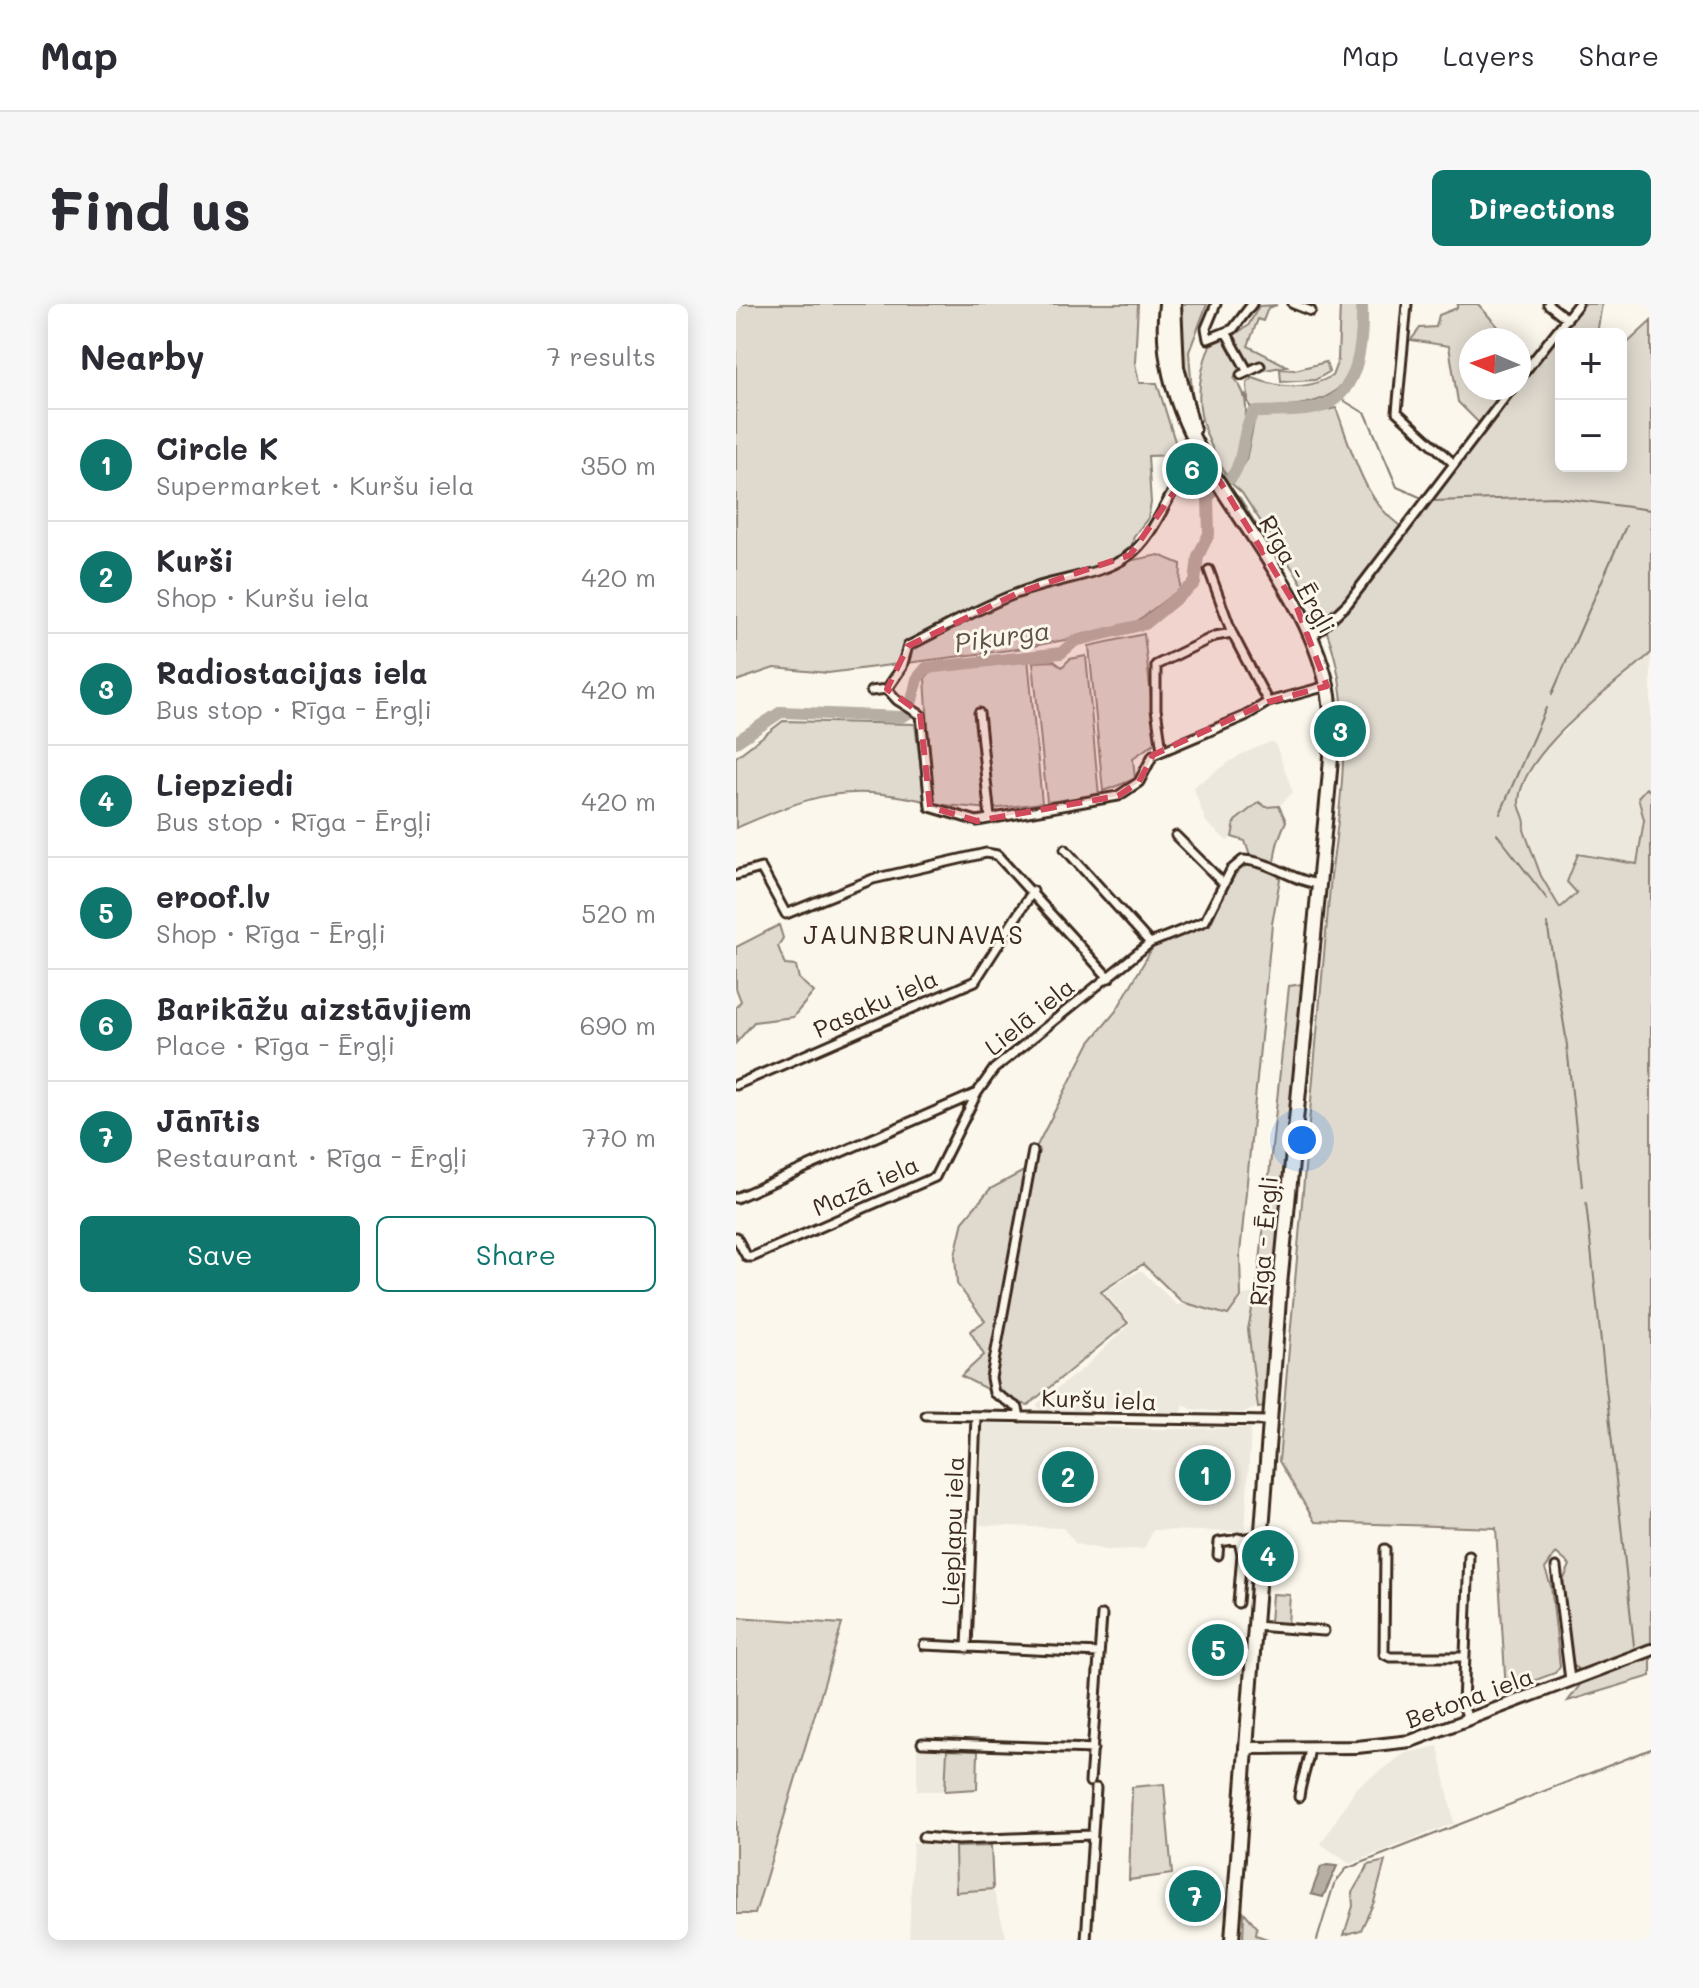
<!DOCTYPE html>
<html lang="en">
<head>
<meta charset="utf-8">
<style>
  :root { --surface:#fff; --page:#f7f7f7; --text:#2b2b33; --muted:#7c7c81; --line:#e1e1e2; --accent:#0f766e }
  body { margin:0; font-family:Mali,sans-serif; background:var(--page); color:var(--text) }
  .controls { position:absolute; right:24px; top:24px; display:grid; overflow:hidden; border-radius:12px; box-shadow:0 4px 20px #0003 }
  .controls button { width:72px; height:72px; display:grid; place-items:center; padding:0; border:0; border-bottom:2px solid var(--line); background:var(--surface); color:var(--text); font:40px sans-serif }
  .compass { position:absolute; left:723px; top:24px; width:72px; height:72px; border-radius:50%; background:var(--surface); box-shadow:0 4px 20px #0003; rotate:272deg }
  .you { position:absolute; left:566px; top:836px; width:28px; height:28px; margin:-20px; border:6px solid #fff; border-radius:50%; background:#1a73e8; box-shadow:0 0 0 12px #1a73e833 }
  .badge { display:grid; place-items:center; width:52px; height:52px; border-radius:50%; background:var(--accent); color:#fff; font-size:26px; font-weight:700 }
  .pin { position:absolute; translate:-50% -50%; border:4px solid #fff; box-shadow:0 2px 8px #0006 }
  .list { margin:0; padding:0; list-style:none }
  h2 { display:flex; justify-content:space-between; align-items:center; height:104px; margin:0; padding:0 32px; font-size:34px }
  h2 small { font-size:26px; font-weight:400; color:var(--muted) }
  .list li { display:grid; grid-template-columns:52px 1fr auto; gap:24px; align-items:center; box-sizing:border-box; height:112px; padding:0 32px; border-top:2px solid var(--line) }
  .list b { display:block; font-size:30px; white-space:nowrap }
  .list p { margin:0; font-size:26px; white-space:nowrap; color:var(--muted) }
  .list em { font-size:26px; font-style:normal; color:var(--muted) }
  .actions { display:flex; gap:16px; padding:24px 32px }
  .actions a { flex:1; padding:18px 0; border:2px solid var(--accent); border-radius:12px; text-align:center; font-size:28px; color:var(--accent) }
  .actions .main { background:var(--accent); color:#fff }
  .map { position:relative; flex:none; width:915px; height:1636px; overflow:hidden; border-radius:12px }
  header { display:flex; align-items:center; gap:48px; box-sizing:border-box; height:112px; padding:0 40px; background:var(--surface); border-bottom:2px solid var(--line) }
  header strong { font-size:38px }
  nav { display:flex; gap:44px; margin-inline-start:auto; font-size:28px }
  .intro { display:flex; align-items:center; justify-content:space-between; box-sizing:border-box; height:192px; padding:0 48px }
  h1 { margin:0; font-size:56px }
  .button { padding:20px 36px; border-radius:12px; background:var(--accent); color:#fff; font-size:28px; font-weight:700 }
  main { display:flex; gap:48px; padding:0 48px }
  aside { flex:1; background:var(--surface); border-radius:12px; box-shadow:0 4px 20px #0003 }
  .map>svg:first-child { display:block }
  .built { fill:#ede8dd }
  .green { fill:#dfd9ce; stroke:#8d8276; stroke-width:2 }
  .water { fill:#b6aea2; stroke:#85796d; stroke-width:2 }
  .lines { fill:none; stroke-linecap:round; stroke-linejoin:round }
  .stream { stroke:#85796d; stroke-width:2 }
  .river { stroke:#b6aea2; stroke-width:12 }
  .street-casing { stroke:#3b2a1e; stroke-width:13 }
  .secondary-casing { stroke:#3b2a1e; stroke-width:16 }
  .primary-casing { stroke:#3b2a1e; stroke-width:18 }
  .street { stroke:#fbf7ec; stroke-width:7 }
  .secondary { stroke:#fbf7ec; stroke-width:10 }
  .primary { stroke:#fbf7ec; stroke-width:12 }
  .marked { fill:#d1495b; fill-opacity:0.2; stroke:#d1495b; stroke-width:6; stroke-dasharray:16 10; stroke-linejoin:round }
  .labels { text-anchor:middle; dominant-baseline:central; stroke-width:6; stroke-linejoin:round; paint-order:stroke }
  .street-label { font-size:24px; fill:#3b2a1e; stroke:#fbf7ec }
  .water-label { font-size:26px; font-style:italic; fill:#605246; stroke:#fbf7ec }
  .neighbourhood-label { font-size:26px; letter-spacing:2px; fill:#3b2a1e; stroke:#fbf7ec }
</style>
</head>
<body>
<header>
<strong>Map</strong>
<nav><a>Map</a><a>Layers</a><a>Share</a></nav>
</header>
<div class="intro"><h1>Find us</h1><a class="button">Directions</a></div>
<main>
<aside>
<h2>Nearby<small>7 results</small></h2>
<ul class="list">
<li><span class="badge">1</span><div><b>Circle K</b><p>Supermarket · Kuršu iela</p></div><em>350 m</em></li>
<li><span class="badge">2</span><div><b>Kurši</b><p>Shop · Kuršu iela</p></div><em>420 m</em></li>
<li><span class="badge">3</span><div><b>Radiostacijas iela</b><p>Bus stop · Rīga - Ērgļi</p></div><em>420 m</em></li>
<li><span class="badge">4</span><div><b>Liepziedi</b><p>Bus stop · Rīga - Ērgļi</p></div><em>420 m</em></li>
<li><span class="badge">5</span><div><b>eroof.lv</b><p>Shop · Rīga - Ērgļi</p></div><em>520 m</em></li>
<li><span class="badge">6</span><div><b>Barikāžu aizstāvjiem</b><p>Place · Rīga - Ērgļi</p></div><em>690 m</em></li>
<li><span class="badge">7</span><div><b>Jānītis</b><p>Restaurant · Rīga - Ērgļi</p></div><em>770 m</em></li>
</ul>
<div class="actions"><a class="main">Save</a><a>Share</a></div>
</aside>
<div class="map">
<svg width="915" height="1636" viewBox="0 0 915 1636">
  <rect width="100%" height="100%" fill="#fbf7ec"/>
  <filter id="ink" filterUnits="userSpaceOnUse"><feTurbulence type="fractalNoise" baseFrequency=".0125" numOctaves="2"/><feDisplacementMap in="SourceGraphic" scale="16" xChannelSelector="R" yChannelSelector="G"/><feConvolveMatrix kernelMatrix="1 2 1 2 8 2 1 2 1" color-interpolation-filters="sRGB"/></filter>
  <g filter="url(#ink)">
    <!-- built -->
    <path class="built" d="M915,347v198l-14,15 -60,28 -17,16 -19,-32 -17,-46 -5,-29 11,-32 18,-23 21,-18 -4,-7z
      M534,438l5,1 18,49 -14,14 -13,1 -7,-5 -23,19 -4,16 -5,4 -21,-19 -13,-35 47,-32z
      M405,966l36,35 88,-13 -9,116 -13,5 -22,-1 -30,-3 -7,-5 -3,13 -60,-8 -5,-4 -7,5 -62,2 -9,-4 -1,-4 49,-38 45,-43 -27,-31z
      M246,1119l176,6 93,-1 -6,104 -92,-2 -9,19 -39,1 -29,-6 -13,-16 -83,-3z
      M702,1442l16,77 -104,41 -29,-20 35,-56 49,-35z
      M181,1444l30,2 -2,41h-28z
      M177,1539l42,4 1,44 37,-2 14,51h-98z"/>
    <!-- green -->
    <path class="green" d="M0,0h402l-3,59 4,20h18l20,65 -1,7 -28,1 3,47 -3,15 -14,18 -6,25 31,-6 22,9 -1,25 -52,39 -111,21 -189,24 -54,-5 -38,13z
      M443,0h28l-18,48 4,54 -13,-54z
      M604,0h21c-6,90 -20,102 -109,104l-4,-6 -1,-19 6,-5c27,10 52,13 79,-2l6,-16z
      M722,0h20l23,26 -3,10h-27v48h48v-9l3,2 62,-77h18l-5,30h-36v132h60v-117l30,-28v332c-36,33 -128,97 -132,147 -1,11 9,18 5,30l17,46 19,32 17,-15 -10,-11 11,-28 59,10 7,-44 -6,-23 8,-9 5,4v884l-83,25 26,-35 -15,4 -7,-6 -9,-83 7,-16 -14,-12 -11,16 6,17 9,80 -5,7 -49,18 -10,-163 -181,-6 -36,-61 52,-585c11,-84 28,-191 -16,-270 -21,-39 -49,-75 -73,-113l-12,-11 16,-22 9,-43 55,-3 26,-6c16,42 29,99 71,122l78,-101 -27,-27 -9,-56 -38,-6 9,-12 16,-1 3,-12 18,-7z
      M541,1l-9,3 -5,13 -5,-2 -10,27 39,20 -27,5 2,-9 -15,2 -13,-20 -1,-9 15,-9 11,-20z
      M489,34l16,29 -7,12c25,24 4,63 -1,93l-6,4c-28,-47 -37,-80 -17,-131z
      M590,58l3,10 -14,8 -34,2 -1,-13 15,1z
      M496,189l8,5 78,129 -8,-3z
      M408,330l12,108 -23,16 2,21 -32,12 -14,-145z
      M350,352l13,140 -52,6 -14,-140 21,-1 8,6 8,-8z
      M292,354l14,145 -51,6 -58,-5 -8,-126 6,-7z
      M47,417l132,3 10,77c-84,-18 -112,-6 -189,27v-71z
      M523,498l7,5 13,-1 7,15c-8,18 -17,40 -6,58l-8,45 -32,330 1,43 -13,18 -46,-13 -39,-38 -42,28 27,31 -100,82 -18,-4 -49,-25 23,-21 -14,-24 15,-10 -28,-37 -2,-29 8,-34 27,-32 34,-18 66,-129 26,-31 38,-66 56,-20 23,-51 19,-12 -7,-21 -13,-4 3,-16z
      M43,621l4,13 -5,8 7,19 11,1 3,13 15,13 -21,25 -39,5 -18,21v-36l5,-6 -5,-13v-41z
      M567,680l-33,332 -5,91 -7,1 -10,-79 10,-49 31,-294z
      M536,1290l18,1 -2,29 -18,-1z
      M0,1313l106,7 -87,290h-19z
      M211,1446l31,1 -1,38 -32,2z
      M428,1480l8,90 -43,6 3,-93z
      M255,1542l2,43 -37,3 -1,-45z
      M649,1557l-11,41 -13,28 -17,5 9,-29 -1,-13 16,-28z
      M508,1608l13,15 -1,8 14,5h-27z"/>
    <!-- water -->
    <path class="water" d="M591,1561l10,1 -14,31 -12,-3 10,-27z"/>
    <g class="lines">
      <!-- stream -->
      <path class="stream" d="M509,90l8,20
        M602,93l28,17 31,73 25,11
        M498,191l25,40
        M698,197l121,-4 96,13
        M566,301l12,19
        M586,341l12,41
        M816,390l74,-168
        M764,510l46,-106
        M761,530l50,65
        M811,619l19,114 16,149
        M850,899l48,443
        M581,1636l17,-56 12,-15 305,-120"/>
      <!-- river -->
      <path class="river" d="M495,174c15,-19 9,-46 23,-66 19,-1 39,0 58,-3 48,-8 51,-67 50,-105
        M0,438l45,-30 120,5 8,-4 8,-34 9,-11 135,-15 14,-12 70,-17 50,-41 3,-27 11,-22 -1,-37 8,-8"/>
      <!-- street casing -->
      <g class="street-casing">
        <path id="street" d="M480,0l-10,24 2,11 25,-10 19,-25
          M557,0l18,7
          M671,0l-10,108 56,51
          M812,0l19,15
          M490,28l22,40
          M505,71l19,-9
          M783,75l59,-75
          M473,266l23,63 36,69 59,-16
          M575,334l37,-35 164,-215
          M151,385l10,11 24,15 9,92 47,14 141,-25 21,-14 14,-27 92,-39 23,-14
          M135,387l16,-2 15,-22 6,-21c37,-18 71,-39 110,-53 32,-13 83,-17 110,-37 33,-24 42,-77 74,-104
          M243,409l11,105
          M426,446l-6,-41v-44l59,-29 17,-3
          M440,532l47,47
          M329,545l85,94
          M0,571l25,-7 25,46 87,-35 113,-26 11,2 112,123
          M0,781l239,-104 58,-90
          M0,894l241,-105 17,-24 156,-126 55,-22 26,-51 12,-10c28,1 49,21 76,24
          M0,933l11,20h5l183,-80 42,-84
          M190,1111l344,6
          M284,1113l-2,-9 -24,-15 -3,-15 42,-227
          M502,1234l4,16 -4,49
          M649,1245l-1,105 6,3h74
          M482,1251l1,-13 42,-6
          M820,1263l14,113
          M518,1322l70,5
          M188,1341l175,8
          M231,1344l9,-232
          M732,1416l-5,-16 6,-148
          M186,1439l171,6
          M354,1478l12,-167
          M563,1493c2,-18 9,-31 11,-50
          M187,1533l35,3 133,-5
          M350,1636l10,-152"/>
      </g>
      <!-- secondary casing -->
      <g class="secondary-casing">
        <path id="secondary" d="M509,1444l112,-1 54,-6 240,-91"/>
      </g>
      <!-- primary casing -->
      <g class="primary-casing">
        <path id="primary" d="M430,0c-17,148 130,244 161,381 7,32 5,65 2,97l-49,503 -48,655
          M438,0l3,63 16,63"/>
      </g>
      <!-- street -->
      <use href="#street" class="street"/>
      <!-- secondary -->
      <use href="#secondary" class="secondary"/>
      <!-- primary -->
      <use href="#primary" class="primary"/>
    </g>
  </g>
  <!-- marked area -->
  <path class="marked" d="M466,148l95,156 30,78 -59,16 -115,53 -14,27 -21,14 -141,25 -47,-14 -10,-94 -33,-24 21,-43 112,-54 110,-37z"/>
  <g class="labels">
    <!-- street labels -->
    <g class="street-label">
      <text transform="translate(562 270) rotate(61)">Rīga - Ērgļi</text>
      <text transform="translate(139 699) rotate(-24)">Pasaku iela</text>
      <text transform="translate(293 712) rotate(-39)">Lielā iela</text>
      <text transform="translate(129 881) rotate(-24)">Mazā iela</text>
      <text transform="translate(527 937) rotate(-85)">Rīga - Ērgļi</text>
      <text transform="translate(363 1095) rotate(2)">Kuršu iela</text>
      <text transform="translate(216 1227) rotate(-88)">Lieplapu iela</text>
      <text transform="translate(733 1393) rotate(-20)">Betona iela</text>
    </g>
    <!-- water labels -->
    <g class="water-label">
      <text transform="translate(266 332) rotate(-8)">Piķurga</text>
    </g>
    <!-- neighbourhood labels -->
    <g class="neighbourhood-label">
      <text x="178" y="630">JAUNBRUNAVAS</text>
    </g>
  </g>
</svg>
<div class="controls">
<button>+</button>
<button>−</button>
</div>
<svg class="compass" viewBox="-18 -18 36 36"><path d="M0-13l5 13h-10z" fill="#e53935"/><path d="M0 13l5-13h-10z" fill="#7c7c81"/></svg>
<div class="you"></div>
<div class="pin badge" style="left:469px;top:1171px">1</div>
<div class="pin badge" style="left:332px;top:1173px">2</div>
<div class="pin badge" style="left:604px;top:427px">3</div>
<div class="pin badge" style="left:532px;top:1252px">4</div>
<div class="pin badge" style="left:482px;top:1346px">5</div>
<div class="pin badge" style="left:456px;top:165px">6</div>
<div class="pin badge" style="left:459px;top:1592px">7</div>
</div>
</main>
</body>
</html>
